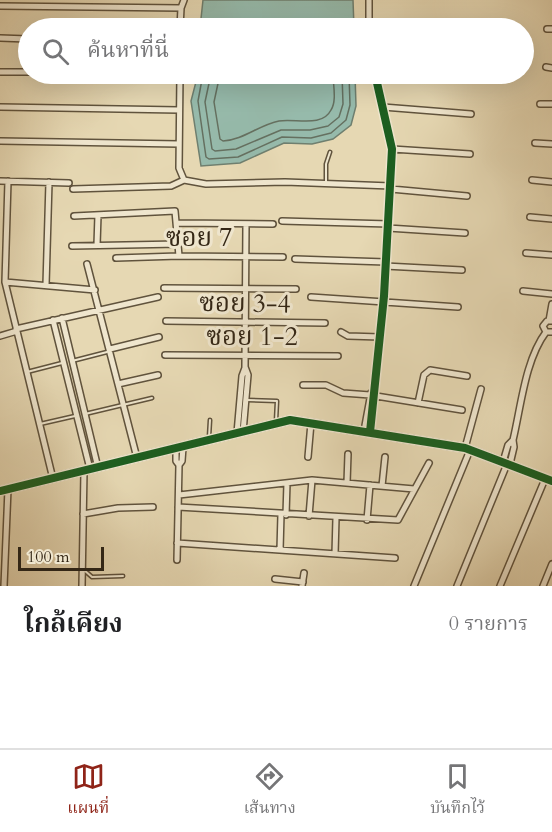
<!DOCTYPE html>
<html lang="th">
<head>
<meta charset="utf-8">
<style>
  :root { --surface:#fff; --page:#f2f2f2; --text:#202124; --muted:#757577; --line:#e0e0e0; --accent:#8f2418 }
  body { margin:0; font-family:Cardo,"Noto Serif Thai",serif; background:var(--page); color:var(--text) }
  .scale { position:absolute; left:18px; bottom:15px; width:86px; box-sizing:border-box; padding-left:6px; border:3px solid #342716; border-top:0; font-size:16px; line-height:21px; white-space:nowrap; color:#342716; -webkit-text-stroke:4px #efe6ce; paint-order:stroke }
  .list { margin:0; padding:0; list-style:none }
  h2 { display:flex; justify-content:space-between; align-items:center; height:78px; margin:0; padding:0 24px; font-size:26px }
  h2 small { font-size:20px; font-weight:400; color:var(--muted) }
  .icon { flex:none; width:33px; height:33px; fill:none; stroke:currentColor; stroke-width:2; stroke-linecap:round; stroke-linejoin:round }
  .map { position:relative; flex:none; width:552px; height:586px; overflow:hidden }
  .search { position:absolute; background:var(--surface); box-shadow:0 6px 24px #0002; left:18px; right:18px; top:18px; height:66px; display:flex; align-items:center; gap:15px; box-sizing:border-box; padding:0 21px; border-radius:33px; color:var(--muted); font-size:22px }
  .sheet { height:162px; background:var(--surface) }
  nav { display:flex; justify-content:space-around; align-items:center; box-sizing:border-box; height:84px; border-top:2px solid var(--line); background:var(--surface); font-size:16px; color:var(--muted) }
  nav a { display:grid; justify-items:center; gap:3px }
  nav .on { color:var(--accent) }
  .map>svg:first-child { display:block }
  .water { fill:#96baab; stroke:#6f7f6f; stroke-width:1.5 }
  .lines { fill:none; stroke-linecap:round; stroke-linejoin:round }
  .shore { stroke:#657060; stroke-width:1.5 }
  .lane-casing { stroke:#60533d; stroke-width:5 }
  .street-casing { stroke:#60533d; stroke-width:8 }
  .secondary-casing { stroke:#342716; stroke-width:10 }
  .lane { stroke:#efe6ce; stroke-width:2 }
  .street { stroke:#efe6ce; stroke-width:5 }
  .secondary { stroke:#efe6ce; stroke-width:8 }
  .cycleway-casing { stroke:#efe6ce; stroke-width:11 }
  .cycleway { stroke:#1b5e20; stroke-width:8 }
  .labels { text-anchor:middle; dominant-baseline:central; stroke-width:6; stroke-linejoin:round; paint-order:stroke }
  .street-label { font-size:26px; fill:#342716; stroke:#efe6ce }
</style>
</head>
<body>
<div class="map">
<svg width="552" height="586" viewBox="0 0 552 586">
  <rect width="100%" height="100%" fill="#e6d8b3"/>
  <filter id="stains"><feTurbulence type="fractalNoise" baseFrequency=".00333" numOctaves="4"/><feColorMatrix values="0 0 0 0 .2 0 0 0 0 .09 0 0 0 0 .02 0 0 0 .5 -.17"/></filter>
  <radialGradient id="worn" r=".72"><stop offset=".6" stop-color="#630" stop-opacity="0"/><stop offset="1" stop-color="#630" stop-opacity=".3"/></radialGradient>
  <!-- water -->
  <path class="water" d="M203,0h150l1,28h-154z
    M198,74h157l1,32 -5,19 -18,14 -21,5 -28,-1 -44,20 -39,3 -10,-65z"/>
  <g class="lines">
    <!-- shore -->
    <path class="shore" d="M203,74l-5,27 8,56 3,2 29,-2 44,-20 29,1 20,-5 15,-13 4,-15 -1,-31
      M211,74l-6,28 7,47 3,2 21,-2 45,-19h29l18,-4 11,-9 4,-13 -1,-30
      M220,74l-6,28 6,37 3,2c20,-1 36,-16 56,-20 16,-3 43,7 52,-11 6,-9 2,-26 2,-36"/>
    <!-- lane casing -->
    <g class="lane-casing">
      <path id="lane" d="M326,183v-19l4,-12
        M72,361l35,-9
        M27,372l35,-9
        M247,400l30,1 -1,20
        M85,414l67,-16
        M40,424l35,-8
        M209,437l1,-17
        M84,570l8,7 31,-1"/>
    </g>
    <!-- street casing -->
    <g class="street-casing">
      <path id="street" d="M369,0v28
        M0,6l181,2
        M369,23l71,5
        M180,28l1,-20 3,-8
        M547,29h5
        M0,38l28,1
        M546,67l6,1
        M0,72h28
        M90,74l90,1
        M180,74l-1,94 5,12
        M540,104h12
        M0,107l179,3
        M383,107l88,7
        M0,141l179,3
        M535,143l17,1
        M392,149l78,5
        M184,180l22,4 79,-2 106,4
        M532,180l20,2
        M0,181l69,2
        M8,181l-3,101 48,197
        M73,189l98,-3 13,-6
        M391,189l76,7
        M74,216l101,-5 4,45
        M530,217l22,2
        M282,221l107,3
        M178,223l95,1
        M388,228l77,5
        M97,245l1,-30
        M72,246l107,-2
        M526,253l26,2
        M116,258l63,-2 104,1
        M295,259l91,3
        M87,264l50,194
        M385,266l77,4
        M5,282l90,8
        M46,285l3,-103
        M164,288l132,1
        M523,291l29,3
        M311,297l147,10
        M62,318l36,150
        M53,320l37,149
        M166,321l159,2
        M549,321l3,-17
        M552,321h-5l-4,5 3,6h6
        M16,329l142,-32
        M341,332l7,4 32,1
        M0,336l17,-5
        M110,349l49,-12
        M165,355l173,1
        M118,384l40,-9
        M303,385h23l17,8 27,2 92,15
        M418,403l6,-28 6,-5 37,6
        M364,431l7,-38
        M243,432l5,-57 -3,-8 1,-143
        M370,432l14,-136 8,-147 -17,-75
        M237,433l5,-57 3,-8
        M176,448v13l3,4
        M465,448l16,-59
        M308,457l3,-34
        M503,462l5,-17 5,-5
        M510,464l4,-17 -1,-7c8,-33 12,-80 33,-108
        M347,483l1,-29
        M382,486l3,-29
        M179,495l133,-15 102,9
        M178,507l220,13 31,-57
        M83,514l35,-6 35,-1
        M286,515l1,-32
        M309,516l3,-36
        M367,520l3,-35
        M177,543l218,15
        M280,550l1,-36
        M335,554l1,-36
        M177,560l2,-95 3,-4 1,-14
        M275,579l28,3
        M4,586l4,-97
        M82,586l2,-115
        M302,586l2,-13
        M414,586l56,-136
        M457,586l50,-122
        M500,586l45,-107
        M543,586l9,-22"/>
    </g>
    <!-- secondary casing -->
    <g class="secondary-casing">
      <path id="secondary" d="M0,491l290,-71 175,28 87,33"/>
    </g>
    <!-- lane -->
    <use href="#lane" class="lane"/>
    <!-- street -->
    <use href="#street" class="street"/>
    <!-- secondary -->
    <use href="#secondary" class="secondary"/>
    <!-- cycleway casing -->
    <g class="cycleway-casing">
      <path id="cycleway" d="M370,432l14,-136 8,-147 -17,-75
        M0,491l290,-71 175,28 87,33"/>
    </g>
    <!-- cycleway -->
    <use href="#cycleway" class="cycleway"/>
  </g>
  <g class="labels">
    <!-- street labels -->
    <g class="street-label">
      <text x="199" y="237">ซอย 7</text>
      <text transform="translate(245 303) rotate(1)">ซอย 3-4</text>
      <text x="252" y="336">ซอย 1-2</text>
    </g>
  </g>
  <rect width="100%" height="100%" filter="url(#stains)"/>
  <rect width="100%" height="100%" fill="url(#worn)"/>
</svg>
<div class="scale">100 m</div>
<div class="search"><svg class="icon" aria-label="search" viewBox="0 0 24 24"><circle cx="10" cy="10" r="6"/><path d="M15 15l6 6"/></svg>ค้นหาที่นี่</div>
</div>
<section class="sheet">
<h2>ใกล้เคียง<small>0 รายการ</small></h2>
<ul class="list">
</ul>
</section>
<nav>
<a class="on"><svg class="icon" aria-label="map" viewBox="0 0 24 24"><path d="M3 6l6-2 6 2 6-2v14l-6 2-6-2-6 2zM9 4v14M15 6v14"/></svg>แผนที่</a>
<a><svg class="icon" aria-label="directions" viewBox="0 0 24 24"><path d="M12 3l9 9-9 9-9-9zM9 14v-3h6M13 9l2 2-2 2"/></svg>เส้นทาง</a>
<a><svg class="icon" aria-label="saved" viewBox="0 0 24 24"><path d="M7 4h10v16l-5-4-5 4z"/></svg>บันทึกไว้</a>
</nav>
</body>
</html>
